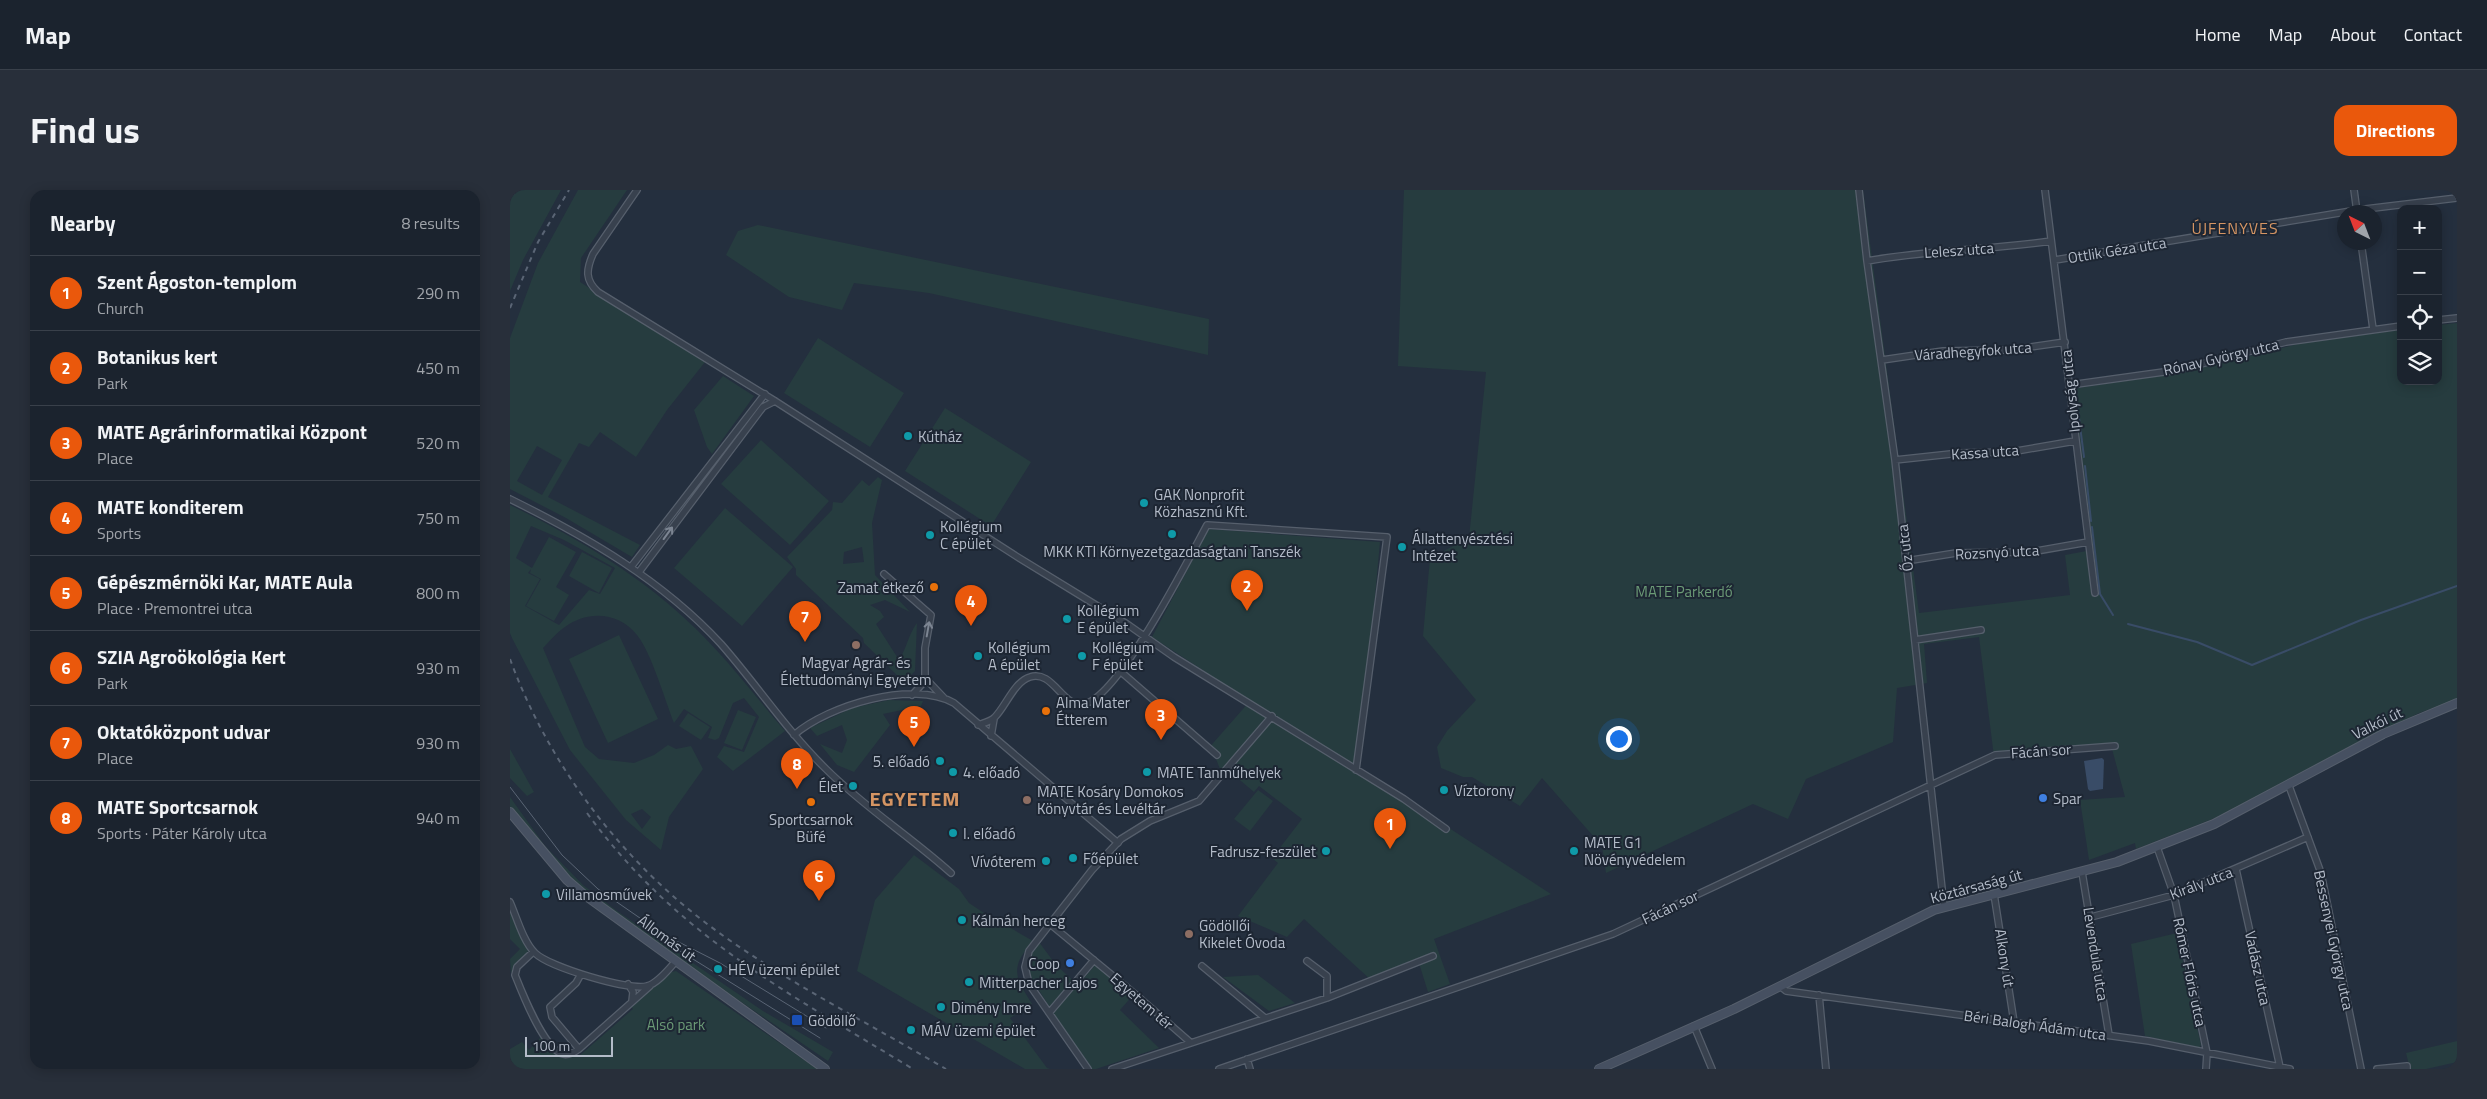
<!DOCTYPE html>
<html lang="en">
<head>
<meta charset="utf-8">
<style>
  :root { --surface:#1b232e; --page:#282f3a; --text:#f1f3f6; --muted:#a0a4aa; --line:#39404a; --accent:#ea580c }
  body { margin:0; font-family:"Titillium Web",sans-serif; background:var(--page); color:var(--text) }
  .controls { position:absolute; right:15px; top:15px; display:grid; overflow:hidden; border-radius:10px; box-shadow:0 2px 12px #0003 }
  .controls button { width:45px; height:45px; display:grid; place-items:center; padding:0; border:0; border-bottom:1px solid var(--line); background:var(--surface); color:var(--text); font:25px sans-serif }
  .compass { position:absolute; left:1827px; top:15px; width:45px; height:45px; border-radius:50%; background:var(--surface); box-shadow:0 2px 12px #0003; rotate:318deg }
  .scale { position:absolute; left:15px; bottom:12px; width:88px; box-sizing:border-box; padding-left:5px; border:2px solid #b4bcc9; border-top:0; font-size:14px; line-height:18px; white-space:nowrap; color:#b4bcc9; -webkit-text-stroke:4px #1d2633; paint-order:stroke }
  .you { position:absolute; left:1108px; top:548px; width:18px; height:18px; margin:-12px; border:4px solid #fff; border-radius:50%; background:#1a73e8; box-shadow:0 0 0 8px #1a73e833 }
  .badge { display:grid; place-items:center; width:32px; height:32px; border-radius:50%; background:var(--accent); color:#fff; font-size:16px; font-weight:700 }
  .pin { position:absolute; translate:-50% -41px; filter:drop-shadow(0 1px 2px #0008) }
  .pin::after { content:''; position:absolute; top:26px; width:18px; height:15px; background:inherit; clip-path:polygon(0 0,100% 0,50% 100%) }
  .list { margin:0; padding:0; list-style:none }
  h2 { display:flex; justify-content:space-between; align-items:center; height:65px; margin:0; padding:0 20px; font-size:21px }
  h2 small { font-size:16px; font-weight:400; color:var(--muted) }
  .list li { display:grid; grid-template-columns:32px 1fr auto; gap:15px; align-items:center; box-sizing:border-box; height:75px; padding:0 20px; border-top:1px solid var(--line) }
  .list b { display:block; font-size:19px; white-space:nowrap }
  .list p { margin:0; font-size:16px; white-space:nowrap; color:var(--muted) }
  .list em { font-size:16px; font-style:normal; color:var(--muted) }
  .icon { flex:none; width:28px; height:28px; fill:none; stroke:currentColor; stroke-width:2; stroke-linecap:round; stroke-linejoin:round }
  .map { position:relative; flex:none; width:1947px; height:879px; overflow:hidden; border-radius:15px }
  header { display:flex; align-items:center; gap:30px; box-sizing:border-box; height:70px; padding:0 25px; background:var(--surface); border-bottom:1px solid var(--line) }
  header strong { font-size:24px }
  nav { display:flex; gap:28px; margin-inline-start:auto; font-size:18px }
  .intro { display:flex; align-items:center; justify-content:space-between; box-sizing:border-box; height:120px; padding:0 30px }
  h1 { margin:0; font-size:35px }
  .button { padding:12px 22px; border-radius:15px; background:var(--accent); color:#fff; font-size:18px; font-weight:700 }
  main { display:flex; gap:30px; padding:0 30px }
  aside { flex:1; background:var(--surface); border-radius:15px; box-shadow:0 2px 12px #0003 }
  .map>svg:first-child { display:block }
  .green { fill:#263c3f; fill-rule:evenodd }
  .water { fill:#394c67 }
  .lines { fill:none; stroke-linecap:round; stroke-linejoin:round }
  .stream { stroke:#394c67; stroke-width:2 }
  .minor-casing { stroke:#565f6c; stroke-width:8 }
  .secondary-casing { stroke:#565f6c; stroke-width:10 }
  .primary-casing { stroke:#414a57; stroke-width:11 }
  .minor { stroke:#38414e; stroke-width:5.5 }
  .secondary { stroke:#465061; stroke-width:8 }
  .primary { stroke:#56606e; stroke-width:9 }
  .tram { stroke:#5a6575; stroke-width:1 }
  .rail { stroke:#5a6575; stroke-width:2; stroke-dasharray:5 5; stroke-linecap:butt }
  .oneway { stroke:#7c8592 }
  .culture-dot { fill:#0f9aa8; stroke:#1d2633; stroke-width:2 }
  .food-dot { fill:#e8710a; stroke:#1d2633; stroke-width:2 }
  .education-dot { fill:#8d6e63; stroke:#1d2633; stroke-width:2 }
  .shop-dot { fill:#3f7fe0; stroke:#1d2633; stroke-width:2 }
  .transit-dot { fill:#1a4fb4; stroke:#1d2633; stroke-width:2 }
  .labels { text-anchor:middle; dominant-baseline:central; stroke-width:4; stroke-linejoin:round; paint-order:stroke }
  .street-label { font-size:15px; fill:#b4bcc9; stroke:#1d2633 }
  .poi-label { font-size:15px; fill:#b4bcc9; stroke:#1d2633; text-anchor:start }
  .park-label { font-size:15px; fill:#6b9a76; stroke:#1d2633 }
  .neighbourhood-label { font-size:16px; letter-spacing:1px; fill:#d59563; stroke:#1d2633 }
  .district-label { font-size:20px; font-weight:bold; letter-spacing:1px; fill:#d59563; stroke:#1d2633 }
</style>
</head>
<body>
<header>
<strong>Map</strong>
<nav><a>Home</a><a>Map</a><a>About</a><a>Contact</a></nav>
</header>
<div class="intro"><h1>Find us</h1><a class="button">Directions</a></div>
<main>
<aside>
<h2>Nearby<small>8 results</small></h2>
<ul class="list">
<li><span class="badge">1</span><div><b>Szent Ágoston-templom</b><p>Church</p></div><em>290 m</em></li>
<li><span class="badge">2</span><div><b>Botanikus kert</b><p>Park</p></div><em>450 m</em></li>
<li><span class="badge">3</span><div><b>MATE Agrárinformatikai Központ</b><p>Place</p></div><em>520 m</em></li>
<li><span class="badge">4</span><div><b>MATE konditerem</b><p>Sports</p></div><em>750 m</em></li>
<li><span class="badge">5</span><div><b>Gépészmérnöki Kar, MATE Aula</b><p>Place · Premontrei utca</p></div><em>800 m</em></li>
<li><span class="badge">6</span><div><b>SZIA Agroökológia Kert</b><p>Park</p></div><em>930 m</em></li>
<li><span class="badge">7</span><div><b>Oktatóközpont udvar</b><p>Place</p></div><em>930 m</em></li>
<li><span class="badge">8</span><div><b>MATE Sportcsarnok</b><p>Sports · Páter Károly utca</p></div><em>940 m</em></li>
</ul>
</aside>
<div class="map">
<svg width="1947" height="879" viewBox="0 0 1947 879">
  <rect width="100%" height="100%" fill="#242f3e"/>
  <!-- green -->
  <path class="green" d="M4,0h47l-38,70 -13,31v-96z
    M68,0h49l-46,68 -1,24 125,80 -38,48 -31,47 -36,-25 -11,15 -10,-4 -31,54 92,48 -8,12 -66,-39 -56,-29v-151l28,-75zM27,256l25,14 -20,35 -25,-14z
    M894,0h459l56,423 151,-18 -5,-40 27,-5 -13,-87 -5,-71 4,-4 106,-16 127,-31 90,-11v51h37v-56l19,-2v377l-38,13 -83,41 -121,64 -79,31 -1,-6 -46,17 -9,-60 45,-3 -13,-48 -118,8 -15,-120 -55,7 3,39 -30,5 -4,54 -87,37 -18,40 -35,-15 -147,69 -4,-27 -60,-68 -22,28 -48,-29h-9l-22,-9 -4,-21 10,-16 29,-31 -53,-64 7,-78 39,-20 17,-166 -88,-6z
    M248,35l451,94 -1,36 -279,-62 -75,-10 -12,27 -53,-13 -63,-42 12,-24z
    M308,148l86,55 -34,54 -86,-54z
    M213,186l31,20 -42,58 -5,-7 -13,-37z
    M435,218l86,54 -40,64 -86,-55z
    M251,250l68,61 -39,44 -69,-61z
    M368,287l4,3 -10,43 3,52 35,37 -25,-12 -15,5 10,6 4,6 -8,7 23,36c8,-12 9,-25 18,-37l-2,48 -11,11 -40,-39 -1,-5 -67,-63v-6l-9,-12 45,-47 1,-8 9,1 20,-23 7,6zM352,357l2,15 -21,2 1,-12z
    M0,315c67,33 132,71 185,123 33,32 61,69 90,103l-52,40 -16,-14 7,-11 20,6 15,-35 -15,-19 -11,5 -14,35 -4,2 -7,-2 4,-11 -28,-18 -10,14c-9,-23 -23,-71 -37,-88 -18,-23 -49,-25 -72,-8 -8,5 -15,14 -22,21l42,99 14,12 35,4 20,-8 14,-10 8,4 15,-3 12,23 -34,48 -8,33 -35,-30 -56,-70 -58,-112 -2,-5zM21,336l33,14 51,28 -15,26 -11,-4 -30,35 -34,-19 15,-27 -12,-6 3,-4 -1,4 11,6 -15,27 28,15 15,-26 -13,-8 20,-35 -27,-15 -17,31 -16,-10zM132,619l9,8 -9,12 -11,-15z
    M215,318l68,59 -51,59 -68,-58z
    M699,339l171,13 -20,215 -7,9 198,128 -117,45 16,45 -22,8 -10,-32 -47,20 -67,-61 -17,18 -49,-21 40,-53 -6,-5 30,-39 -43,-33 -5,6 -19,-16 -13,-2 -6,-15 -9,-9 43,-49 -98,-64z
    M72,362l30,16 -13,25 -30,-17z
    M109,445l39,84 -50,24 -39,-84z
    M379,510l34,1 -2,5 -38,8 7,11 -36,47 -17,-7 -17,-21 22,9 5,-13 -5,-15 -25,11 -7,-8 42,-20z
    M228,520l18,7 -14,33 -18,-7z
    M178,523l22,14 -9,13 -22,-14z
    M0,559l24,43 -7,4 -17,-18z
    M748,600l15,11 -23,30 -16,-12z
    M0,607l35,49 38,39 34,26 146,100 70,41 -5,9 -179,-122 -65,-48 -13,-12 -61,-71z
    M404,665l45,34 10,14 12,8 52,30c-23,27 -19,34 -1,63l-22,14 37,50 3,1h-25l-168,-98 18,-71z
    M0,718l18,43 -17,22 -1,-14 10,-10 -10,-10z
    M1667,743l24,112 -2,3 -54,-12 -14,-92z
    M529,752l17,23 22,20 18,-21 38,30 -14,16 39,38 -63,21h-7l-61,-96 2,-21z
    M166,781l141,98h-307v-20l12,-7 7,8 12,-13c10,12 19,24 35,18l2,2 55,-48 -2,-3 36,-33z
    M748,785l37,28 -26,8 -46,-34z
    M1947,851v21l-31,7h-16l-4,-16z"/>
  <!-- water -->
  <path class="water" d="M1592,568l2,2 -1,29 -13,2 -2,-2 -4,-28z"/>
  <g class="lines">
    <!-- stream -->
    <path class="stream" d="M1566,205l8,62
      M1575,276l6,55
      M1582,337l8,67 13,21
      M1618,434l69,18 55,23 109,-45 96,-34"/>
    <!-- minor casing -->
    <g class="minor-casing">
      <path id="minor" d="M127,0l-44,64c-7,16 -8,26 5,38l177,109 241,155 111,68 47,33 230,142 42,30
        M1349,0l8,71 28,199 49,447
        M1535,0l50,403
        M1844,0l3,22
        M1851,52l12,87
        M1545,70l302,-50 100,-12
        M1357,71c61,-11 123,-11 184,-20
        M1928,130l19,-2
        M1372,170l61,-9 67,-1 55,-8
        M1560,195l108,-15 108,-28 115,-16
        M1385,270l65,-7 51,-1 64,-11
        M0,309c77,38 152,81 211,145 36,41 66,87 105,125 38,38 85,68 125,104
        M1396,371l50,-8 75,-1 57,-10
        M121,377l134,-173
        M129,382l124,-165 12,-6
        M374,384l47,41 -6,33v33l-13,14
        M1405,450l66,-10
        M610,481l97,84
        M415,488l19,20
        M468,535c6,-2 14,-4 17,-8 11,-11 19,-35 35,-40 23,-8 33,32 54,27 35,-7 105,-146 123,-179l180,12 -31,233
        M284,545c35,-30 118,-55 160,-32l164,140
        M481,546l3,-17
        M1779,596l32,87 40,196
        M1647,657l17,48 33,158 -1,16
        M1726,679l44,198
        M1572,682l27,163
        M1484,704l20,128
        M0,712c7,16 13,39 25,51 14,14 94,38 112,33 10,-2 22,-17 29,-25
        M1581,727l83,-22 134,-58
        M540,734l85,70 55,48
        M23,762l-16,15 -2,8c8,20 25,63 42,76 7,6 15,3 22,-2l71,-63
        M797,771l20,15v22
        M692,776l63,52
        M118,794l5,8 -1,9
        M1270,796l6,5 363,50 141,28
        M1309,805l7,74
        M539,823l45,-53
        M1184,836l18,43
        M69,859l-27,-32 -2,-10 26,-24 5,-9
        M737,869l3,10
        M578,879l-59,-85 -4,-17 4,-16 63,-81 29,-31 29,-18 49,-20 73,-85
        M602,879l215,-71 106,-42
        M709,879l394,-135 382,-179 120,-9
        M1867,879l30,-3v3"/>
    </g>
    <!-- secondary casing -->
    <g class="secondary-casing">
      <path id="secondary" d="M0,622l57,68 15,13 243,176
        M1089,879l135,-60 200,-99 183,-48 97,-38 169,-90 74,-31"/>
    </g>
    <!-- primary casing -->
    <g class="primary-casing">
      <path id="primary" d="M0,1v-1"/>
    </g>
    <!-- minor -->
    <use href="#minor" class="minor"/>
    <!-- secondary -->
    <use href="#secondary" class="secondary"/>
    <!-- primary -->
    <use href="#primary" class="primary"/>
    <!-- tram -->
    <path class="tram" d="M0,597l52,68 36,34 65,45 57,29 106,65
      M162,756l148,92"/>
    <!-- rail -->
    <path class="rail" d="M0,118l28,-66 31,-52
      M0,469c40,109 114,205 208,273 72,52 152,92 228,137
      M77,623c89,122 201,180 326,256"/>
  </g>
  <!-- one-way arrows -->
  <defs><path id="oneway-shaft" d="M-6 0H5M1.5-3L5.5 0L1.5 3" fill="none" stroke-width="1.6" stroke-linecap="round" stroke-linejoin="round" transform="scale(1.25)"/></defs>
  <g class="oneway">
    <use href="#oneway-shaft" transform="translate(158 343) rotate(-54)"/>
    <use href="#oneway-shaft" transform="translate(418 439) rotate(-80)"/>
  </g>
  <!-- markers -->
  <g class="culture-dot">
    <circle cx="398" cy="246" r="5"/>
    <circle cx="634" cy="313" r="5"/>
    <circle cx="662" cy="344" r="5"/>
    <circle cx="420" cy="345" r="5"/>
    <circle cx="892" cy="357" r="5"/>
    <circle cx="557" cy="429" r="5"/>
    <circle cx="468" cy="466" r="5"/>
    <circle cx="572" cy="466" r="5"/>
    <circle cx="430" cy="571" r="5"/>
    <circle cx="443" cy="582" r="5"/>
    <circle cx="637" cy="582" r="5"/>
    <circle cx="343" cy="596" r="5"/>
    <circle cx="934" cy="600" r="5"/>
    <circle cx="443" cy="643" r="5"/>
    <circle cx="816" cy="661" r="5"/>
    <circle cx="1064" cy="661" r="5"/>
    <circle cx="563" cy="668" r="5"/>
    <circle cx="536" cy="671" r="5"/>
    <circle cx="36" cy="704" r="5"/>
    <circle cx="452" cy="730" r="5"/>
    <circle cx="208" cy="779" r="5"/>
    <circle cx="459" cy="792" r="5"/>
    <circle cx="431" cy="817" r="5"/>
    <circle cx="401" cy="840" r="5"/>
  </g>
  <g class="food-dot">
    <circle cx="424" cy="397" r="5"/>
    <circle cx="536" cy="521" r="5"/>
    <circle cx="301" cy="612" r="5"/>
  </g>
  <g class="education-dot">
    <circle cx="346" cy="455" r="5"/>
    <circle cx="517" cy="610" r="5"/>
    <circle cx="679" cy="744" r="5"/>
  </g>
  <g class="shop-dot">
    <circle cx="1533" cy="608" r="5"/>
    <circle cx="560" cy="773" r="5"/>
  </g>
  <rect class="transit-dot" x="281" y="824" width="12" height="12" rx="2.5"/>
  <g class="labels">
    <!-- street labels -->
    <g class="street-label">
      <text transform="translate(1449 60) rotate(-4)">Lelesz utca</text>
      <text transform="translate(1607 60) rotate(-9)">Ottlik Géza utca</text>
      <text transform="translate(1463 161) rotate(-4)">Váradhegyfok utca</text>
      <text transform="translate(1711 167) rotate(-13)">Rónay György utca</text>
      <text transform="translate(1560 201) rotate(-96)">Ipolyság utca</text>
      <text transform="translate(1475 262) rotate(-4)">Kassa utca</text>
      <text transform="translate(1395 358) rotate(-97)">Őz utca</text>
      <text transform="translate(1487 362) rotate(-3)">Rozsnyó utca</text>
      <text transform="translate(1867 533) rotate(-26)">Valkói út</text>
      <text transform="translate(1531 561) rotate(-4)">Fácán sor</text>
      <text transform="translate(1691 693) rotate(-21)">Király utca</text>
      <text transform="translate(1466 696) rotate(-15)">Köztársaság út</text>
      <text transform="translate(1160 717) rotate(-25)">Fácán sor</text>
      <text transform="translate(157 748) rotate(36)">Állomás út</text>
      <text transform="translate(1824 750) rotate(78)">Bessenyei György utca</text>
      <text transform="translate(1586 764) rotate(81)">Levendula utca</text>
      <text transform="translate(1495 768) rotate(81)">Alkony út</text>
      <text transform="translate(1748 778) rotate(78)">Vadász utca</text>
      <text transform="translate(1680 782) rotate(78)">Rómer Flóris utca</text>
      <text transform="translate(632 811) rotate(41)">Egyetem tér</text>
      <text transform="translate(1525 835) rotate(8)">Béri Balogh Ádám utca</text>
    </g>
    <!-- poi labels -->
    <g class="poi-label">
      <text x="408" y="246">Kútház</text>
      <text x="644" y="304">GAK Nonprofit<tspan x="644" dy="17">Közhasznú Kft.</tspan></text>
      <text x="430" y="336">Kollégium<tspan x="430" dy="17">C épület</tspan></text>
      <text x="902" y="348">Állattenyésztési<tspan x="902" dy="17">Intézet</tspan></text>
      <text x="662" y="361" text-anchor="middle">MKK KTI Környezetgazdaságtani Tanszék</text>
      <text x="414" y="397" text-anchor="end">Zamat étkező</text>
      <text x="567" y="420">Kollégium<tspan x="567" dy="17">E épület</tspan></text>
      <text x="478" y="457">Kollégium<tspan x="478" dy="17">A épület</tspan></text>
      <text x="582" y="457">Kollégium<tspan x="582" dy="17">F épület</tspan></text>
      <text x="346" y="472" text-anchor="middle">Magyar Agrár- és<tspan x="346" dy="17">Élettudományi Egyetem</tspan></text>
      <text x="546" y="512">Alma Mater<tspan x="546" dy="17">Étterem</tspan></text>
      <text x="420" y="571" text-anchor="end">5. előadó</text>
      <text x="453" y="582">4. előadó</text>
      <text x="647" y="582">MATE Tanműhelyek</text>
      <text x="333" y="596" text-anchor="end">Élet</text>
      <text x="944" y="600">Víztorony</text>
      <text x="527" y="601">MATE Kosáry Domokos<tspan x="527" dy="17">Könyvtár és Levéltár</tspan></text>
      <text x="1543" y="608">Spar</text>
      <text x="301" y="629" text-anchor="middle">Sportcsarnok<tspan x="301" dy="17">Büfé</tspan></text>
      <text x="453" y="643">I. előadó</text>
      <text x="1074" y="652">MATE G1<tspan x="1074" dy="17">Növényvédelem</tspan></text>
      <text x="806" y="661" text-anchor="end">Fadrusz-feszület</text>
      <text x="573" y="668">Főépület</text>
      <text x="526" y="671" text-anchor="end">Vívóterem</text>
      <text x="46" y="704">Villamosművek</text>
      <text x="462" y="730">Kálmán herceg</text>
      <text x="689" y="735">Gödöllői<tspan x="689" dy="17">Kikelet Óvoda</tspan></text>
      <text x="550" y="773" text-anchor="end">Coop</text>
      <text x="218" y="779">HÉV üzemi épület</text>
      <text x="469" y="792">Mitterpacher Lajos</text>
      <text x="441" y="817">Dimény Imre</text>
      <text x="298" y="830">Gödöllő</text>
      <text x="411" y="840">MÁV üzemi épület</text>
    </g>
    <!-- park labels -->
    <g class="park-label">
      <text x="1174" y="401">MATE Parkerdő</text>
      <text x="166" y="834">Alsó park</text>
    </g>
    <!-- neighbourhood labels -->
    <g class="neighbourhood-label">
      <text x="1725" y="38">ÚJFENYVES</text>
    </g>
    <!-- district labels -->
    <g class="district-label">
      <text x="405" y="608">EGYETEM</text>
    </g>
  </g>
</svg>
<div class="controls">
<button>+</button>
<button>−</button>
<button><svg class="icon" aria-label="locate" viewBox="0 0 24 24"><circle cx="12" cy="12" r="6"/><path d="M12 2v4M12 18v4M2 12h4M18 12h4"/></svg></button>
<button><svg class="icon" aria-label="layers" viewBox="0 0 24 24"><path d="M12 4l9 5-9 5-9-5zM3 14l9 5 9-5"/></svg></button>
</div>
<svg class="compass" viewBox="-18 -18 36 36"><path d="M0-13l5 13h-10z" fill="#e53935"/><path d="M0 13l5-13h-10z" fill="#a0a4aa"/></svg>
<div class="scale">100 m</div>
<div class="you"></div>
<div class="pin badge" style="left:880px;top:659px">1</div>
<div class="pin badge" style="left:737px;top:421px">2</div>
<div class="pin badge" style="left:651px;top:550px">3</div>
<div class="pin badge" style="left:461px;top:436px">4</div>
<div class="pin badge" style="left:404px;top:557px">5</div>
<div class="pin badge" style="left:309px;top:711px">6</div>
<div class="pin badge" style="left:295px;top:452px">7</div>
<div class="pin badge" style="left:287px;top:599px">8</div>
</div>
</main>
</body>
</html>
